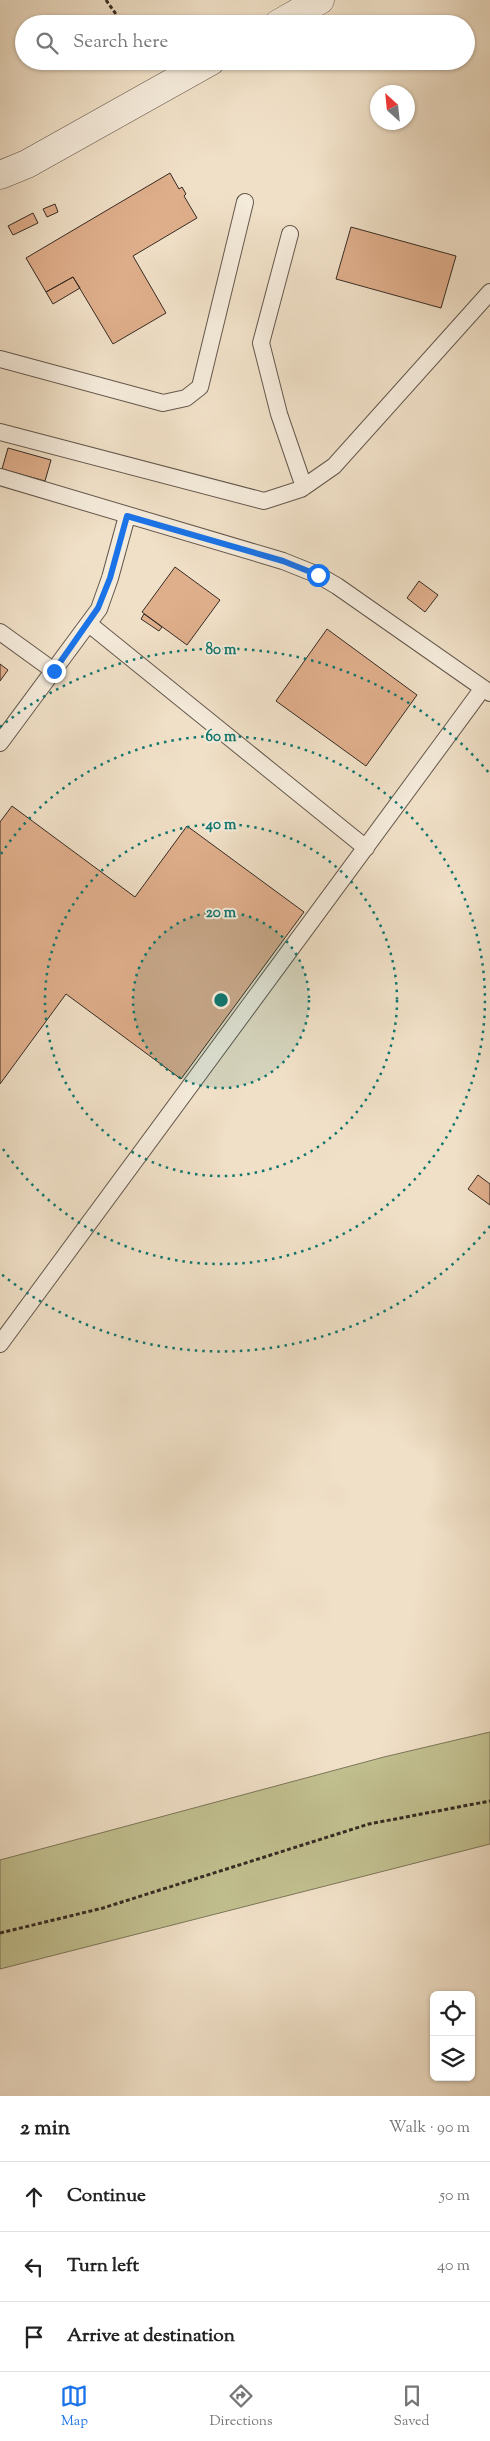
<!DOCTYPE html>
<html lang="en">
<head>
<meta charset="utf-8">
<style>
  :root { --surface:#fff; --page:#f6f6f6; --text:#222; --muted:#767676; --line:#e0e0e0; --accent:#1a73e8 }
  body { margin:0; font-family:"Sorts Mill Goudy",serif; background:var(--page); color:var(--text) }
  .controls { position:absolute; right:15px; bottom:15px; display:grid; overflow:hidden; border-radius:8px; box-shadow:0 1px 4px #0004 }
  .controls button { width:45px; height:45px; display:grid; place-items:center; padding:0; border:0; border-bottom:1px solid var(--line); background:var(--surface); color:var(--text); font:25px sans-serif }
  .compass { position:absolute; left:370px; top:85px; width:45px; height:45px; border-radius:50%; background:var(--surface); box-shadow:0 1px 4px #0004; rotate:333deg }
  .stop { position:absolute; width:15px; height:15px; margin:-11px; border:4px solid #1a73e8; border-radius:50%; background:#fff }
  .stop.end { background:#1a73e8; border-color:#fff; box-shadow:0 1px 5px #0008 }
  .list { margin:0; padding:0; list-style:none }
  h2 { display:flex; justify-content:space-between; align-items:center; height:65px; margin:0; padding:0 20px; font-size:21px }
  h2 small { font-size:16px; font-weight:400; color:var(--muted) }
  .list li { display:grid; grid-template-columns:32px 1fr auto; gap:15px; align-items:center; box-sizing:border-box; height:70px; padding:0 20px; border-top:1px solid var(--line) }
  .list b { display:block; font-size:19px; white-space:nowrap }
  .list em { font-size:16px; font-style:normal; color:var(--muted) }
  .icon { flex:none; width:28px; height:28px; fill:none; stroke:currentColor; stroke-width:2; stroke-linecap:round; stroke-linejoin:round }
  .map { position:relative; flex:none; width:490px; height:2096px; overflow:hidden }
  .search { position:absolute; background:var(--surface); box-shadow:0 1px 4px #0004; left:15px; right:15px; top:15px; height:55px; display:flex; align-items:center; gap:12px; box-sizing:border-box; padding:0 18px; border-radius:28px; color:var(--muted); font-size:19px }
  .sheet { height:275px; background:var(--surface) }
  nav { display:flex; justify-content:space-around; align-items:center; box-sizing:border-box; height:70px; border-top:1px solid var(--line); background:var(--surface); font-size:14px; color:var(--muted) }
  nav a { display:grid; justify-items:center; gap:2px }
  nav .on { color:var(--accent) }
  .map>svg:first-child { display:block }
  .green { fill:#c2c090; stroke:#7c765a }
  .building { fill:#dfae8b; stroke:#362b24 }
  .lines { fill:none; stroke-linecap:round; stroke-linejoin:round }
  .service-casing { stroke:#64584d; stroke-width:18 }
  .tertiary-casing { stroke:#64584d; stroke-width:29 }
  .path { stroke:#362b24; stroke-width:3; stroke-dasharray:4 2.5; stroke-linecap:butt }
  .service { stroke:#f5ebdb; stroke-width:16 }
  .tertiary { stroke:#f5ebdb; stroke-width:28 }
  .route { stroke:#1a73e8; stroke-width:6 }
  .ring { fill:none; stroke:#0f766e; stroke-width:2.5; stroke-dasharray:2.5 5 }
  .centre { fill:#0f766e; stroke:#f5ebdb; stroke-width:2.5 }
  .ring-label { font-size:15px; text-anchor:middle; font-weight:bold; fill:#0f766e; stroke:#f5ebdb; stroke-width:4; stroke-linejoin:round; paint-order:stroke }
</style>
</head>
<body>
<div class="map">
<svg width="490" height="2096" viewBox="0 0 490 2096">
  <rect width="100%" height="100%" fill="#f0e0c7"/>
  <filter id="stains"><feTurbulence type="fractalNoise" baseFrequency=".004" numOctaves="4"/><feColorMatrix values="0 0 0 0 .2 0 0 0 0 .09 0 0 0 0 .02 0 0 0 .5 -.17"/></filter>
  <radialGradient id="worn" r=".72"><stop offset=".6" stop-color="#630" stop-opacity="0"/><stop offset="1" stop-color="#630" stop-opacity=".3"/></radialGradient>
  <!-- green -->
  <path class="green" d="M490,1732v112l-490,125v-109l384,-103z"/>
  <!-- building -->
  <path class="building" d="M170,173l9,16 3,-2 4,7 -2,2 13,22 -64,38 33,57 -53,31 -40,-67 -27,15 -20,-34z
    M55,204l3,8 -11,5 -4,-8z
    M33,213l5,10 -25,12 -5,-9z
    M351,227l105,29 -15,52 -105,-29z
    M73,277l7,11 -27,16 -7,-12z
    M8,448l43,12 -6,21 -43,-12z
    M175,567l45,33 -33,45 -45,-33z
    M419,581l19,14 -13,17 -18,-14z
    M144,614l18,13 -3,4 -18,-12z
    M327,629l90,66 -51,71 -90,-65z
    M0,664l8,6 -8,11z
    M12,806l123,91 52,-71 117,86 -123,167 -115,-85 -66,90v-262z
    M478,1175l12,9v21l-22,-16z"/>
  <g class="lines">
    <!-- service casing -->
    <g class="service-casing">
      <path id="service" d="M290,234l-29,109 18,71 25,73
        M0,359l163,44 23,-5 14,-11 45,-185
        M0,432l264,69 37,-12 33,-23 156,-174
        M0,477l283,84 35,14 19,11 153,107
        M89,624l277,224
        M0,632l54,39
        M0,743l99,-134 11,-31 17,-62
        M0,1344l483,-656"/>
    </g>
    <!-- tertiary casing -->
    <g class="tertiary-casing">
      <path id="tertiary" d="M278,24l42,-24
        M0,175l27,-11 184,-103"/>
    </g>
    <!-- path -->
    <path class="path" d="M106,0l17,24
      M0,1933l103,-25 266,-84 121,-23"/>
    <!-- service -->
    <use href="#service" class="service"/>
    <!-- tertiary -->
    <use href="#tertiary" class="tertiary"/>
  </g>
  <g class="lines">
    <!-- route -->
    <path class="route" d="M54,671l44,-63 12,-30 17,-62 156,45 35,14"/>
  </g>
  <!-- distance rings -->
  <circle cx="221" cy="1000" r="88" fill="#0f766e" fill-opacity=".12"/>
  <g class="ring">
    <circle cx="221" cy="1000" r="88"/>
    <circle cx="221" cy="1000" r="176"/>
    <path d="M1 854A264 264 0 1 1 1 1146"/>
    <path d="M490 1226A351 351 0 0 1 0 1273M0 727A351 351 0 0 1 490 774"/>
  </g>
  <circle cx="221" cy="1000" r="8" class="centre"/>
  <g class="ring-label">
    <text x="221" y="654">80 m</text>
    <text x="221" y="741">60 m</text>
    <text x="221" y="829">40 m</text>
    <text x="221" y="917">20 m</text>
  </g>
  <rect width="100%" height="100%" filter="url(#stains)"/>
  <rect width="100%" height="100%" fill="url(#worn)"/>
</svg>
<div class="controls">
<button><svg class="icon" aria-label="locate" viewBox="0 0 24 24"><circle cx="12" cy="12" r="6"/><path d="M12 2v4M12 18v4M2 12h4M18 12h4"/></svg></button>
<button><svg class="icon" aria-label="layers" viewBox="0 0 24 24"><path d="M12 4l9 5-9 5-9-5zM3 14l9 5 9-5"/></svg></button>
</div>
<svg class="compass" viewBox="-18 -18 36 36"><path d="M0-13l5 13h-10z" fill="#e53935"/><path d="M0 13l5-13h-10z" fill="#767676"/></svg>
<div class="stop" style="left:318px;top:575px"></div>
<div class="stop end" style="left:54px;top:671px"></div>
<div class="search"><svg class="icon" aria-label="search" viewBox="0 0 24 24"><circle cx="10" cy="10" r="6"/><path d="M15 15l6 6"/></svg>Search here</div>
</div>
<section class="sheet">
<h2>2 min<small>Walk · 90 m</small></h2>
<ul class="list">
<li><svg class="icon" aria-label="ahead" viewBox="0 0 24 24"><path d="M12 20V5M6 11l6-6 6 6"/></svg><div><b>Continue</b></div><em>50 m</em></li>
<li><svg class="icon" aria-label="left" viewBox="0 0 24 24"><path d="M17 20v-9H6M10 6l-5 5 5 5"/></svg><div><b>Turn left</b></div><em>40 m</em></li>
<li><svg class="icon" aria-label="arrive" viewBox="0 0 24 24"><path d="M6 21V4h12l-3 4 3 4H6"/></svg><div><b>Arrive at destination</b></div></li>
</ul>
</section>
<nav>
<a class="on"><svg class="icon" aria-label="map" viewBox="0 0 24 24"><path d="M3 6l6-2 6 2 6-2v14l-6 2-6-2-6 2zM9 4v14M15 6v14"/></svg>Map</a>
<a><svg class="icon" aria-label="directions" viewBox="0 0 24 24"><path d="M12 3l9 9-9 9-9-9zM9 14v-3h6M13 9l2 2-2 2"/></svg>Directions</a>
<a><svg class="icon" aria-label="saved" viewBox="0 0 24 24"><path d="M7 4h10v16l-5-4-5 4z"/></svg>Saved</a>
</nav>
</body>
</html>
